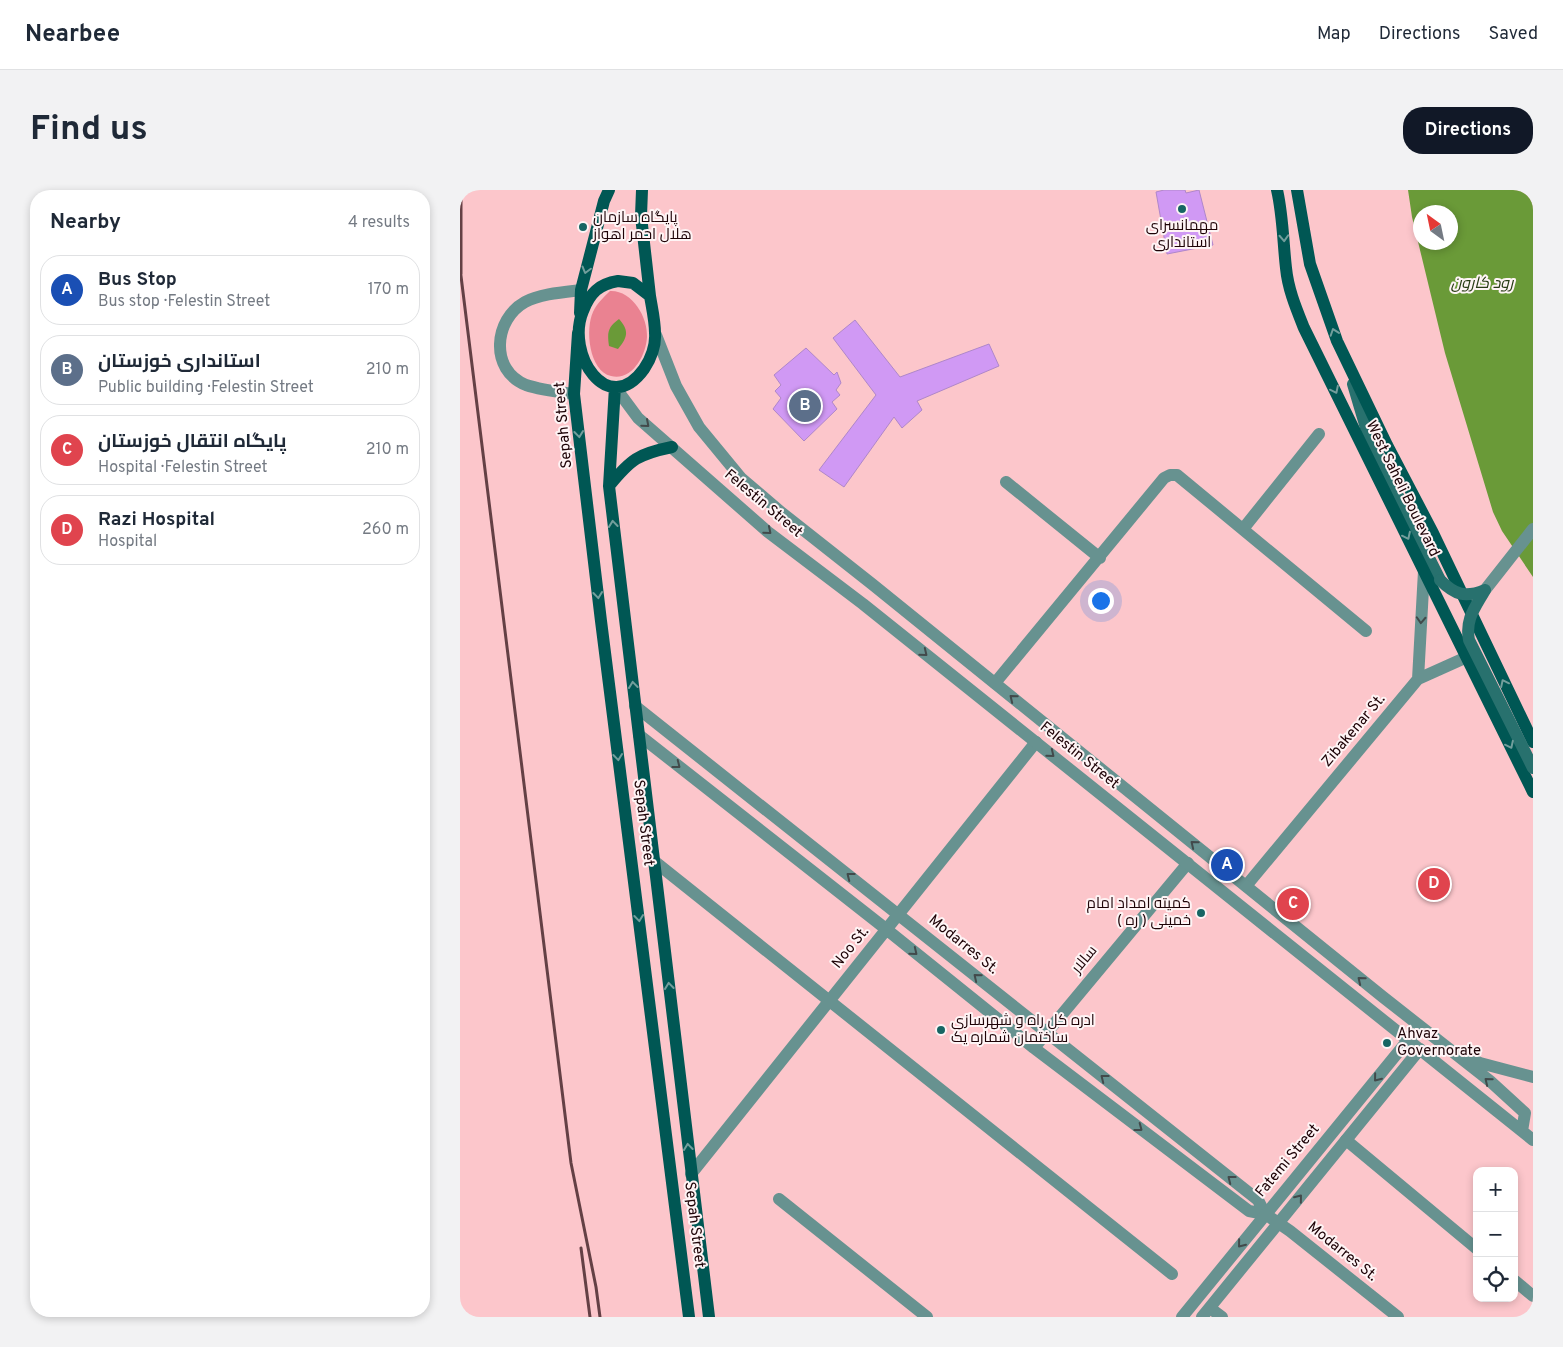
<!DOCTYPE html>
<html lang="en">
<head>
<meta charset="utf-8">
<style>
  :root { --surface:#fff; --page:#f2f2f3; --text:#1f2937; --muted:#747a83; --line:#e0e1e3; --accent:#111827 }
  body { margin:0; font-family:Overpass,Cairo,sans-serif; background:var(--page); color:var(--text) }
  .controls { position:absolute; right:15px; bottom:15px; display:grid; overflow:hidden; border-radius:10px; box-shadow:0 2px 8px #0003 }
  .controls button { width:45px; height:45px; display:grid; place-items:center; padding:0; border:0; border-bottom:1px solid var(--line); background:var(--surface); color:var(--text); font:25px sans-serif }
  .compass { position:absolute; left:953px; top:15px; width:45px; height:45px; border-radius:50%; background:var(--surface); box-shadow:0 2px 8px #0003; rotate:327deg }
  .you { position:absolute; left:640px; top:410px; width:18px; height:18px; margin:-12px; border:4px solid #fff; border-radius:50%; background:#1a73e8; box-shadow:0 0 0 8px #1a73e833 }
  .badge { display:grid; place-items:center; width:32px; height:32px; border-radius:50%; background:var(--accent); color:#fff; font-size:16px; font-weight:700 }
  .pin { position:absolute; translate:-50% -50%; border:2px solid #fff; box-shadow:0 1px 5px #0006 }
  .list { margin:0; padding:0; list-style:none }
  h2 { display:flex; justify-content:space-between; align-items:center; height:65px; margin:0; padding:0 20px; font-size:21px }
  h2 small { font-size:16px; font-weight:400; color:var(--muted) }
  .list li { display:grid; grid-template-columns:32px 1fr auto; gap:15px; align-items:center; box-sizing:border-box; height:70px; margin:0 10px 10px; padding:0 10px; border:1px solid var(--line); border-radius:20px }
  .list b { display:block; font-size:19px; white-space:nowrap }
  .list p { margin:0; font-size:16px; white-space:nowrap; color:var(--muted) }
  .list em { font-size:16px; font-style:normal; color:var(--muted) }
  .icon { flex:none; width:28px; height:28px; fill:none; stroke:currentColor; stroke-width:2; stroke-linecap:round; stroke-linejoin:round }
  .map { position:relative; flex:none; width:1073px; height:1127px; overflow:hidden; border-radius:20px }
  header { display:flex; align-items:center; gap:30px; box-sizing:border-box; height:70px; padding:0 25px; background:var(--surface); border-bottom:1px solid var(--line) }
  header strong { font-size:24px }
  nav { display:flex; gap:28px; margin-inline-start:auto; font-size:18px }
  .intro { display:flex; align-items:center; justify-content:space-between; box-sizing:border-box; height:120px; padding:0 30px }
  h1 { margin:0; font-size:35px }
  .button { padding:12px 22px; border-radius:20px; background:var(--accent); color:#fff; font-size:18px; font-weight:700 }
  main { display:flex; gap:30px; padding:0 30px }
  aside { flex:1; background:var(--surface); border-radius:20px; box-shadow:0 2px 8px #0003 }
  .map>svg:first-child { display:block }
  .green { fill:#ea8291 }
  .water { fill:#6a9a38; fill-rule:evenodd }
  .building { fill:#d099f4; stroke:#af87c9 }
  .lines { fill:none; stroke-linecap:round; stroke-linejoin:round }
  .minor { stroke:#679290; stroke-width:12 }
  .tertiary { stroke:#679290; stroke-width:12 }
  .secondary { stroke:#28716e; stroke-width:12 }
  .primary { stroke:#005754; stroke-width:12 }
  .rail { stroke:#644045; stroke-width:3 }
  .secondary-bridge { stroke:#28716e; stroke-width:12 }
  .oneway { stroke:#729e9c }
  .oneway2 { stroke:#424a4b }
  .poi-dot { fill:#176563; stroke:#fef4f5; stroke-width:2 }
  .labels { text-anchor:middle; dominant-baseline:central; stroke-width:4; stroke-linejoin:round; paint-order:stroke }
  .poi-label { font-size:15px; fill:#1d0206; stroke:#fef4f5; text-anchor:start }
  .street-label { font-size:15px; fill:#1d0206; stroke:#fef4f5 }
  .water-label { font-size:16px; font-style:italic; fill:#283c15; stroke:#fef4f5 }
</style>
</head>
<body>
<header>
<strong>Nearbee</strong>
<nav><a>Map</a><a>Directions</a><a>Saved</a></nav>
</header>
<div class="intro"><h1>Find us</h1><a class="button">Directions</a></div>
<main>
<aside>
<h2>Nearby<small>4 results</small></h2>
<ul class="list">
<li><span class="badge" style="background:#1a4fb4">A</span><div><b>Bus Stop</b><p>Bus stop · Felestin Street</p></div><em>170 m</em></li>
<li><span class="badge" style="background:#5c6f8a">B</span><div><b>استانداری خوزستان</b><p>Public building · Felestin Street</p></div><em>210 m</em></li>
<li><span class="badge" style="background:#e0444e">C</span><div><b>پایگاه انتقال خوزستان</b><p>Hospital · Felestin Street</p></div><em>210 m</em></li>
<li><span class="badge" style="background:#e0444e">D</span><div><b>Razi Hospital</b><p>Hospital</p></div><em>260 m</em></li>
</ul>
</aside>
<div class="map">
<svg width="1073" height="1127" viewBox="0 0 1073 1127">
  <rect width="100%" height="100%" fill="#fcc6cb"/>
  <!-- green -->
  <path class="green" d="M150,101c22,-1 38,26 37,46 -1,19 -15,44 -36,39 -22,-5 -26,-47 -18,-64 4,-9 11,-15 17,-21z"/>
  <!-- water -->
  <path class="water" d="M948,0h125v387l-31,-46 -9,-19 -48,-159 -33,-136zM961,22h30v30h-30z
    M159,129c11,12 8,19 -1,30l-9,-3c-2,-14 -1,-19 10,-27z"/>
  <!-- building -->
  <path class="building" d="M704,0h21l1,3 13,-3 14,55 -46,9 -11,-62z
    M395,130l45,57 89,-33 10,22 -82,35 5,9 -20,18 -8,-11 -50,70 -25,-17 57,-75 -43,-57z
    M346,158l28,27 3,-3 4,11 -5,7 4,5 -8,7 5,7 -33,32 -31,-32 8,-11 -6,-7 6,-6 -7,-10z"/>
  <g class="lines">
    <!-- minor -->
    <path class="minor" d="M114,204c-15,-2 -33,-4 -48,-9 -37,-15 -32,-66 -1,-83 14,-8 39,-10 56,-12
      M546,292l94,76
      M783,339l76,-95
      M1025,400l48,-61
      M958,489l49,-22
      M535,493l169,-205 6,-3h7l189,156
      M175,516l623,494 7,14
      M179,545l247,194 148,119 215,163 16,3
      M194,671l518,413
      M786,696l172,-207 6,-108
      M574,858l154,-185
      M886,950l131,109
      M231,984l345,-432
      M319,1009l148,118
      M1054,1090l19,16
      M750,1118l12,9"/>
    <!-- tertiary -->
    <path class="tertiary" d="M196,145l20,51 23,41 42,51 41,35 90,71 511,413 107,84 35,32 -3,18
      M155,197l23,31 130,114 95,72 670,536
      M1006,867l14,6 53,14
      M811,1028l19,13 108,86
      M722,1127l231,-283
      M742,1127l218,-268"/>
    <!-- secondary -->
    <path class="secondary" d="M893,194l16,54 71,142"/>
    <!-- primary -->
    <path class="primary" d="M182,0l-1,26 9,80
      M817,0c6,26 6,52 9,78 2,21 10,40 18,60l229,464
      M837,0l13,74 27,77 50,104 46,88 100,209
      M158,91l15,2 17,13c2,12 5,25 5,37 1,12 -4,26 -11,36 -36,50 -79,-15 -61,-58 7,-18 16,-27 35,-30z
      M120,123l1,-23 23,-89 5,-11
      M118,143l-4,61 27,227 88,696
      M155,197l-6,99 100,831
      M149,296c22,-27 29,-32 63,-39"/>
    <!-- rail -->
    <path class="rail" d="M1,0v84
      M0,78l111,895 25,124 4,30
      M121,1058l9,69"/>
    <!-- secondary-bridge -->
    <path class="secondary-bridge" d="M980,390c15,15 25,18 45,10
      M1025,400c-10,18 -20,29 -16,50l64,128"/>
  </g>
  <!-- one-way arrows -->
  <defs><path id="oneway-chevron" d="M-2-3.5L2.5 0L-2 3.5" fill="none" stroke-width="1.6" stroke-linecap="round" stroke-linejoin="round" transform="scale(1.25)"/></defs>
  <g class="oneway">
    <use href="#oneway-chevron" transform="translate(824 48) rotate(87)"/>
    <use href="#oneway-chevron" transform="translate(126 80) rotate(105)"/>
    <use href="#oneway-chevron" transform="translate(874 142) rotate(-109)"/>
    <use href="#oneway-chevron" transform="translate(875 200) rotate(64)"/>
    <use href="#oneway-chevron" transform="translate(119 244) rotate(83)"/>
    <use href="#oneway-chevron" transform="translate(153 334) rotate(-96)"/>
    <use href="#oneway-chevron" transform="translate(947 346) rotate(64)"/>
    <use href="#oneway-chevron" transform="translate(138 405) rotate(83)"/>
    <use href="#oneway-chevron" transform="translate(1044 493) rotate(-116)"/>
    <use href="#oneway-chevron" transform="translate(173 495) rotate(-97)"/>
    <use href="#oneway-chevron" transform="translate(1050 555) rotate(64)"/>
    <use href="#oneway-chevron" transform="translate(158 567) rotate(83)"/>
    <use href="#oneway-chevron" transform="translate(179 728) rotate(83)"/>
    <use href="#oneway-chevron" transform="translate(209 796) rotate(-97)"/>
    <use href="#oneway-chevron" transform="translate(228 957) rotate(-97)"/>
  </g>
  <g class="oneway2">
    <use href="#oneway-chevron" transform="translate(186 234) rotate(41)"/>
    <use href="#oneway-chevron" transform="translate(308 341) rotate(40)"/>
    <use href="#oneway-chevron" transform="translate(961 430) rotate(93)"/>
    <use href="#oneway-chevron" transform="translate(464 463) rotate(39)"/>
    <use href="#oneway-chevron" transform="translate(553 508) rotate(-141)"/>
    <use href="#oneway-chevron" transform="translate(591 564) rotate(39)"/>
    <use href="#oneway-chevron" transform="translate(217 575) rotate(38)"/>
    <use href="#oneway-chevron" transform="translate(734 654) rotate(-141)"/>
    <use href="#oneway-chevron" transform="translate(390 686) rotate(-142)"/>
    <use href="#oneway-chevron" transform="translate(454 762) rotate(39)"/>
    <use href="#oneway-chevron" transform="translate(517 787) rotate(-141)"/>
    <use href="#oneway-chevron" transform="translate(901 790) rotate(-141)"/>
    <use href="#oneway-chevron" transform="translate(644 888) rotate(-142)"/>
    <use href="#oneway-chevron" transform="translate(917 888) rotate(129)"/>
    <use href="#oneway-chevron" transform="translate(1028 891) rotate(-141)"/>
    <use href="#oneway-chevron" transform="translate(679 938) rotate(37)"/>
    <use href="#oneway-chevron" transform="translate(771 989) rotate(-142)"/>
    <use href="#oneway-chevron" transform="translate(839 1008) rotate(-51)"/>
    <use href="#oneway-chevron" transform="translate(781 1054) rotate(129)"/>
  </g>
  <!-- markers -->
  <g class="poi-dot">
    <circle cx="722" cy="19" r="5"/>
    <circle cx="123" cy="37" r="5"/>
    <circle cx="741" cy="723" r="5"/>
    <circle cx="481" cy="840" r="5"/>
    <circle cx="927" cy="853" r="5"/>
  </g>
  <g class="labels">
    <!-- poi labels -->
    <g class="poi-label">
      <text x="133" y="28">پایگاه سازمان<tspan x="133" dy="17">هلال احمر اهواز</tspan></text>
      <text x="722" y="36" text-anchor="middle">مهمانسرای<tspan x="722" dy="17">استانداری</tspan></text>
      <text x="731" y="714" text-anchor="end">کمیته امداد امام<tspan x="731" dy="17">خمینی ( ره )</tspan></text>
      <text x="491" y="831">ادره کل راه و شهرسازی<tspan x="491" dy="17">ساختمان شماره یک</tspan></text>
      <text x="937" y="844">Ahvaz<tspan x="937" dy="17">Governorate</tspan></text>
    </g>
    <!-- street labels -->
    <g class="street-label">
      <text transform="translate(104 235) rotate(-95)">Sepah Street</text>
      <text transform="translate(942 299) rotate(64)">West Saheli Boulevard</text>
      <text transform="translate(303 314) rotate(40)">Felestin Street</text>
      <text transform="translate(894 541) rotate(-50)">Zibakenar St.</text>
      <text transform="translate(619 566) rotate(39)">Felestin Street</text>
      <text transform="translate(183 633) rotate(83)">Sepah Street</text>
      <text transform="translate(503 755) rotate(39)">Modarres St.</text>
      <text transform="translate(391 758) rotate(-51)">Noo St.</text>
      <text transform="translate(625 770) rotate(-50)">سالار</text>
      <text transform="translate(828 971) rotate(-50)">Fatemi Street</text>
      <text transform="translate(234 1035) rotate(83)">Sepah Street</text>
      <text transform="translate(882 1062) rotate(39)">Modarres St.</text>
    </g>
    <!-- water labels -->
    <g class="water-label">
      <text x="1022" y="94">رود کارون</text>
    </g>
  </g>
</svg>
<div class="controls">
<button>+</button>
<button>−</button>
<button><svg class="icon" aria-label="locate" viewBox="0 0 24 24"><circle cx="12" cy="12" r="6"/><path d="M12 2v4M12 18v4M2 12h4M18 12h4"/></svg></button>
</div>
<svg class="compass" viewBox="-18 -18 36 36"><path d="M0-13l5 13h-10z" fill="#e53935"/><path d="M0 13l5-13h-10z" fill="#747a83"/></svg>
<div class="you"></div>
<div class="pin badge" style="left:767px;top:675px;background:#1a4fb4">A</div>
<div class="pin badge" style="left:345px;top:216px;background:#5c6f8a">B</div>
<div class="pin badge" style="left:833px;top:714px;background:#e0444e">C</div>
<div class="pin badge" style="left:974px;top:694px;background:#e0444e">D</div>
</div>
</main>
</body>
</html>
